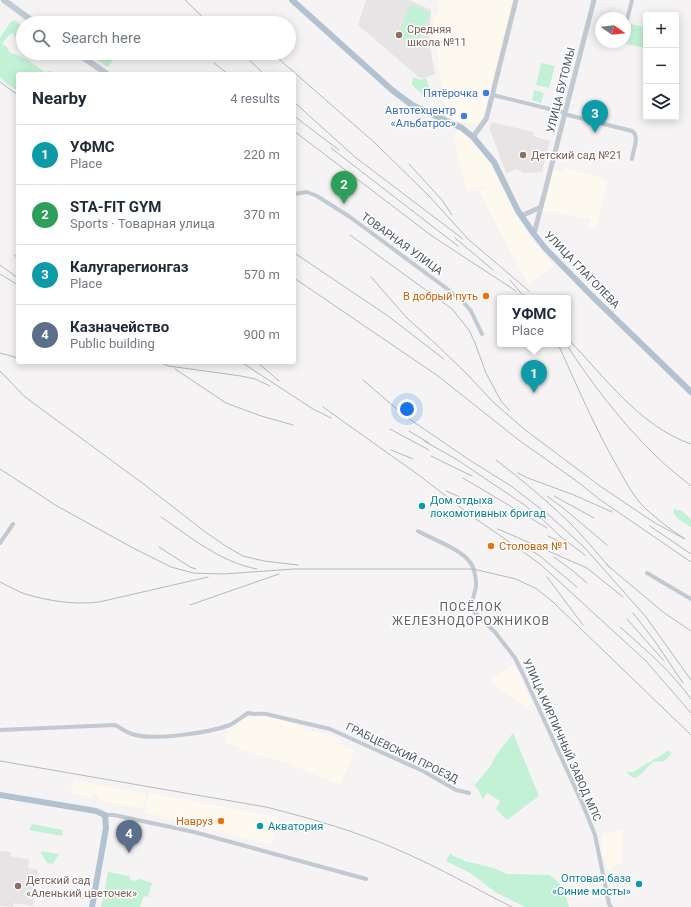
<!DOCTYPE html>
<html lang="en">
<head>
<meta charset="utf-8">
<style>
  :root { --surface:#fff; --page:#f6f6f7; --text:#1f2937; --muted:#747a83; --line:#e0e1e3; --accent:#1a73e8 }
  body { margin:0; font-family:Roboto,sans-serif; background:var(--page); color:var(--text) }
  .controls { position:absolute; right:12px; top:12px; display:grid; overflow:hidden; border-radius:4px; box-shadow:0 2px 10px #0003 }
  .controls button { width:36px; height:36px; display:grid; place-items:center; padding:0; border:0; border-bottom:1px solid var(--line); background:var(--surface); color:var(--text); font:20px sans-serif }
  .compass { position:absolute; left:595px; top:12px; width:36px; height:36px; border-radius:50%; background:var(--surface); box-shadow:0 2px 10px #0003; rotate:104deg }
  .you { position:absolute; left:407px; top:409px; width:14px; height:14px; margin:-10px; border:3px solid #fff; border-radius:50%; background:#1a73e8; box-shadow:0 0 0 6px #1a73e833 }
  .badge { display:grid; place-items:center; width:26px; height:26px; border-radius:50%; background:var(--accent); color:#fff; font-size:13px; font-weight:700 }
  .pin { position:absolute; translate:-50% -33px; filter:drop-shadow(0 1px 2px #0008) }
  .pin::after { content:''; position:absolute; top:21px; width:14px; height:12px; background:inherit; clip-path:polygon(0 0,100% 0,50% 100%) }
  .popup { position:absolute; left:497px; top:295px; width:74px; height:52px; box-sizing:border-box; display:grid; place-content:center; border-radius:4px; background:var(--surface); filter:drop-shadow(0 1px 3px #0005); font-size:13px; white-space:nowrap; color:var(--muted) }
  .popup b { font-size:15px; color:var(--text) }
  .popup::after { content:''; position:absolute; left:50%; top:100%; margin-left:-8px; border:8px solid transparent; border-top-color:var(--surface) }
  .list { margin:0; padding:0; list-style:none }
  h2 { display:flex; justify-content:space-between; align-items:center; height:52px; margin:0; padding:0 16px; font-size:17px }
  h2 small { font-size:13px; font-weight:400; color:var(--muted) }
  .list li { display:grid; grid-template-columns:26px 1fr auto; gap:12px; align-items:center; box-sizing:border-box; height:60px; padding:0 16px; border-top:1px solid var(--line) }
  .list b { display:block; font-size:15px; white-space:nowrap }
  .list p { margin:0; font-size:13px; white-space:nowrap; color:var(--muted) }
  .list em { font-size:13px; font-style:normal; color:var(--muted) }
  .icon { flex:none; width:22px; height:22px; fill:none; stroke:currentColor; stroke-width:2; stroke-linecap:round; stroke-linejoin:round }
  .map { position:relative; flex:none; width:691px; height:907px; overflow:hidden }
  .search { position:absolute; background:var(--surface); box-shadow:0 2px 10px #0003; left:16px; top:16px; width:280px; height:44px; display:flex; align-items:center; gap:10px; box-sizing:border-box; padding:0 14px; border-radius:22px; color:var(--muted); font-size:15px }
  .panel { position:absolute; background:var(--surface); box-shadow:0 2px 10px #0003; left:16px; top:72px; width:280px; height:292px; border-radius:4px }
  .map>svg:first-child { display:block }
  .commercial { fill:#fdf9ef }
  .education { fill:#e6e4e5 }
  .green { fill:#c3f1d5 }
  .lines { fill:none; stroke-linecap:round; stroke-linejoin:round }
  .minor { stroke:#c1cad2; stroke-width:4 }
  .tertiary { stroke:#c1cad2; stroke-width:5 }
  .secondary { stroke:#c1cbd6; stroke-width:6 }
  .primary { stroke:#b3c2d1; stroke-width:6 }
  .rail { stroke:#b5b8bd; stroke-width:1 }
  .education-dot { fill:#8d6e63; stroke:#fff; stroke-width:1.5 }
  .shop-dot { fill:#3f7fe0; stroke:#fff; stroke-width:1.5 }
  .food-dot { fill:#e8710a; stroke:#fff; stroke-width:1.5 }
  .culture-dot { fill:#0f9aa8; stroke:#fff; stroke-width:1.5 }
  .labels { text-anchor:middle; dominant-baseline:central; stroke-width:3; stroke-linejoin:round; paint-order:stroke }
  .education-label { font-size:11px; fill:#785e54; stroke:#fff; text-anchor:start }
  .street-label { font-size:11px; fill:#4a5661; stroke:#fff }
  .shop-label { font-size:11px; fill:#366cbe; stroke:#fff; text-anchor:end }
  .food-label { font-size:11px; fill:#c56008; stroke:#fff; text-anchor:end }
  .culture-label { font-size:11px; fill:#0d838f; stroke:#fff; text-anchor:start }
  .neighbourhood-label { font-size:12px; letter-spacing:1px; fill:#5f6368; stroke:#fff }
</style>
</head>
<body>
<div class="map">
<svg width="691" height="907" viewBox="0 0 691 907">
  <rect width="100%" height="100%" fill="#f5f3f3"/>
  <!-- commercial -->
  <path class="commercial" d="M439,0h75l-27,115 -11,10 -30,-6 -10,-74 -3,-29 5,-2z
    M457,130l15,10 15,18 33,63 9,15 24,29 -1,3 -24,16 -49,-92 9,-7 -19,7v-2l-2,1 -11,-40 -1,-13z
    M564,168l37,9v3l7,1 -12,47 -7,-2 1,-7 -48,-9 11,-40 10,2z
    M514,663l18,40 -6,5 -36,-27z
    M264,715l76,24 -1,5 16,6 -15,35 -56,-23 -32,-9 -27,-11 2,-12 18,-13h13z
    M74,780l72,14 -3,15 -45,-9 1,-4 -6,-1 -1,4 -22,-6z
    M149,793l129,24 -6,28 -128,-33z
    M624,829l-2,22 1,10 -15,10 -8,-28 3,-8z"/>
  <!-- education -->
  <path class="education" d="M366,0h43l22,10 -2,32 6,32 -14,5 -63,-54z
    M491,122l43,10 -1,4 17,5 -8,31 -19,1 -7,-4 -10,4 -16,-43z
    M0,851l11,1 -1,4 19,3 -1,9 10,2 -5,36 -19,-3 -1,4 -13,-1z"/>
  <!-- green -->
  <path class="green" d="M411,4l20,9 -15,32 -19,-9z
    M14,20l9,6v16l-10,-7 1,-2h-1l-5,3 -6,8 5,3 3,6c13,3 24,10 34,19l7,-1 4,3h-37v17l-11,-7 -7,-7v-39l10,-15z
    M631,24l15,4v20l-20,-4z
    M87,53h20l7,5 -6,9z
    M541,63l14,3 -6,22 -13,-3z
    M413,77l8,3 5,-2 4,11v9h-7l-2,-5 -9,-8z
    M534,90l10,3 -3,10 -9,-3z
    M674,509l8,2 9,8v8l-14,-9 -4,-5z
    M513,733l26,63 -32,24 -11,-11 4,-8 -13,-8 -4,6 -6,-11 -3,-2 16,-19 5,-10z
    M668,751h2l1,3c-2,2 -5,6 -7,7 -3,2 -7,-2 -12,2 -8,6 -7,11 -18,15l-5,-3 -2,-3h6z
    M32,824l31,6 -1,6 -33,-6z
    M40,851l19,3 -6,10 -6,-1z
    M450,854l15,7 29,7 13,6 43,1 13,12 6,20h-44l-30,-15 -23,-18 -26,-13z
    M108,872l21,4 2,4 3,1 5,-2 13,4 -4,14 -4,-1 -4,11h-39z"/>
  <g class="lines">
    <!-- minor -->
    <path class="minor" d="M625,28l7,-28
      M621,44v-2
      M493,95l69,17 6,3 64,16c8,5 1,19 0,28
      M294,194l13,-2 10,4 33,21 96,71 18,15 7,8 11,23
      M418,531c14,8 42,18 51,30 5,5 7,16 7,23 0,9 -5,16 -5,25l24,23 20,26 9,18 59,129 12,30 14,69 2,3
      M0,543l13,-19
      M647,573l44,26
      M0,730l115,-5c6,3 11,7 17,9 21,7 76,-1 98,-9 6,-3 12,-8 18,-12 7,2 12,0 18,1l64,15 93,42 33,19 13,3
      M105,815h9l80,17 172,47"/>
    <!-- tertiary -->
    <path class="tertiary" d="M473,137l13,-18 2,-7 28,-112
      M521,216l20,-9
      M534,234l60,-234"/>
    <!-- secondary -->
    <path class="secondary" d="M4,0l31,23
      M77,53l30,21"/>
    <!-- primary -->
    <path class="primary" d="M292,0l100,90 20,15 50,23 11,9 21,25 24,49 16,23 11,14 47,48 99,96
      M0,795l96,16 9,4 1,13 -14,79"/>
    <!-- rail -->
    <path class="rail" d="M185,0l24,23
      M242,53l22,21
      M272,53l103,90 54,53 39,43 61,52
      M214,63l14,11
      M0,82l18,13
      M294,102l61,55 108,82
      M294,116l45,34
      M294,131l138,105 84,55
      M331,148l127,98
      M409,164l33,36 10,15
      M350,235l102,74 17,21 6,13 11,30 15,28 8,9
      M455,238l38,32
      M296,254l92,62 56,43
      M14,255l4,3
      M0,265l18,13
      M0,274l18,11
      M371,277l36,41 31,28 30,29 24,26 32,28 76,57 55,37 30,16c-14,-9 -27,-19 -39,-30 -12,-11 -20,-27 -28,-41 -23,-40 -41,-82 -60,-124
      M294,278l144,98 82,65 58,41 21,17 92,63
      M510,280l15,18
      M568,339c37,38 71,87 123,105
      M566,344c26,40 56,79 90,112 11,11 23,20 35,30
      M0,353l18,5
      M158,362l11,4 72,10 14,3 15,7
      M241,362l72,47 18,9
      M257,362l22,19
      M175,369l51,34 35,13 32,9
      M0,371l25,26 120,88 59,46 23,16 16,9 21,5 34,4
      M363,380l42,36 66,45 40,25 39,30 35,32 61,69 45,63
      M323,407l97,69 53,41 38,26 29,21 106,97 45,52
      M390,429l39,21
      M409,431l20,12
      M424,441l32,18 67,45 16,12 22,21 24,18
      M391,450l22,9
      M431,456l41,20
      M496,460c25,19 50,40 73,62 14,14 27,30 41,46
      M0,469l57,37 76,42 38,19 22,6 31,1 70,-5h179l43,10 21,10 16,13 138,133
      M518,473l10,5 46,17 38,17
      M463,478l84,50
      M446,491l35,15
      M547,496l16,12 44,37
      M554,496l40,22
      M161,517c31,21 59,45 96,52
      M650,526l41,28
      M498,529l89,39 36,29
      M548,536l16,8
      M521,544l19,12 37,31
      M159,547l31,20 6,2
      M554,557l19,14 14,12
      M607,565l56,47 28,19
      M547,577l36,48
      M0,582c8,4 17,9 25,12 24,7 49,11 74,8l109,-25
      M190,605l89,-31
      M633,613l21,27 29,43
      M627,619l37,42
      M620,627c25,22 52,45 71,72
      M0,761l266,46c47,12 93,25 137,45 37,16 73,37 109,55"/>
  </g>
  <!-- markers -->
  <g class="education-dot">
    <circle cx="399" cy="35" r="4"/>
    <circle cx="523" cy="155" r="4"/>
    <circle cx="18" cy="886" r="4"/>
  </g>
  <g class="shop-dot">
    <circle cx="486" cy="93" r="4"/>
    <circle cx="464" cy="116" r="4"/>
  </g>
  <g class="food-dot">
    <circle cx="486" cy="296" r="4"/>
    <circle cx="491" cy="546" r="4"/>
    <circle cx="221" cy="821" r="4"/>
  </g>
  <g class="culture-dot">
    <circle cx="422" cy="506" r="4"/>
    <circle cx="260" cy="826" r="4"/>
    <circle cx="639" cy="884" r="4"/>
  </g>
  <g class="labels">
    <!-- education labels -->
    <g class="education-label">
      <text x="407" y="29">Средняя<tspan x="407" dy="13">школа №11</tspan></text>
      <text x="531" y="155">Детский сад №21</text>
      <text x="26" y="880">Детский сад<tspan x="26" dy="13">«Аленький цветочек»</tspan></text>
    </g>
    <!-- street labels -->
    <g class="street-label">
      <text transform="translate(561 90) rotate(-76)">УЛИЦА БУТОМЫ</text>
      <text transform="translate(402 244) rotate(36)">ТОВАРНАЯ УЛИЦА</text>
      <text transform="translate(582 270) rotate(46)">УЛИЦА ГЛАГОЛЕВА</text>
      <text transform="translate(562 740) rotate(66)">УЛИЦА КИРПИЧНЫЙ ЗАВОД МПС</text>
      <text transform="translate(402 753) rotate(26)">ГРАБЦЕВСКИЙ ПРОЕЗД</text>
    </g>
    <!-- shop labels -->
    <g class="shop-label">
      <text x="478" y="93">Пятёрочка</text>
      <text x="456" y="110">Автотехцентр<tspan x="456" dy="13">«Альбатрос»</tspan></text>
    </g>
    <!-- food labels -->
    <g class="food-label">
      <text x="478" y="296">В добрый путь</text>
      <text x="499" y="546" text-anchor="start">Столовая №1</text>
      <text x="213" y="821">Навруз</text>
    </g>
    <!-- culture labels -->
    <g class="culture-label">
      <text x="430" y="500">Дом отдыха<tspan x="430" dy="13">локомотивных бригад</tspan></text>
      <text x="268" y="826">Акватория</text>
      <text x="631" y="878" text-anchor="end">Оптовая база<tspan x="631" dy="13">«Синие мосты»</tspan></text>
    </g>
    <!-- neighbourhood labels -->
    <g class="neighbourhood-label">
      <text x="471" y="607">ПОСЁЛОК<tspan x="471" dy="14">ЖЕЛЕЗНОДОРОЖНИКОВ</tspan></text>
    </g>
  </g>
</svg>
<div class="controls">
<button>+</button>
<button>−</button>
<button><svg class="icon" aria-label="layers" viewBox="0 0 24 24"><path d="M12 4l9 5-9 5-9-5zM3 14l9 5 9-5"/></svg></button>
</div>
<svg class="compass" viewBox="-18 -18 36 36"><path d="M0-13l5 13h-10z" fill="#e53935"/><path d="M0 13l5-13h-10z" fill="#747a83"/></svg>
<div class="you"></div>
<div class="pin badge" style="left:534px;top:393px;background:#0f9aa8">1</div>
<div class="popup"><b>УФМС</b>Place</div>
<div class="pin badge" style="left:344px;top:204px;background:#2e9e5b">2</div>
<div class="pin badge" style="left:595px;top:133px;background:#0f9aa8">3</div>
<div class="pin badge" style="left:129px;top:853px;background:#5c6f8a">4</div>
<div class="search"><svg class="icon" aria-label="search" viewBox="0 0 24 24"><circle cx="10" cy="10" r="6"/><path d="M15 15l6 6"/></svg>Search here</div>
<section class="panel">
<h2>Nearby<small>4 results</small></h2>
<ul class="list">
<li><span class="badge" style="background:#0f9aa8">1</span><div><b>УФМС</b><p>Place</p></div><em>220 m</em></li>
<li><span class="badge" style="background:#2e9e5b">2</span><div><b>STA-FIT GYM</b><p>Sports · Товарная улица</p></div><em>370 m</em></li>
<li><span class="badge" style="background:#0f9aa8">3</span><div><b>Калугарегионгаз</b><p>Place</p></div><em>570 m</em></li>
<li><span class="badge" style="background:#5c6f8a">4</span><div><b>Казначейство</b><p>Public building</p></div><em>900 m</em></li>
</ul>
</section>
</div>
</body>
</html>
